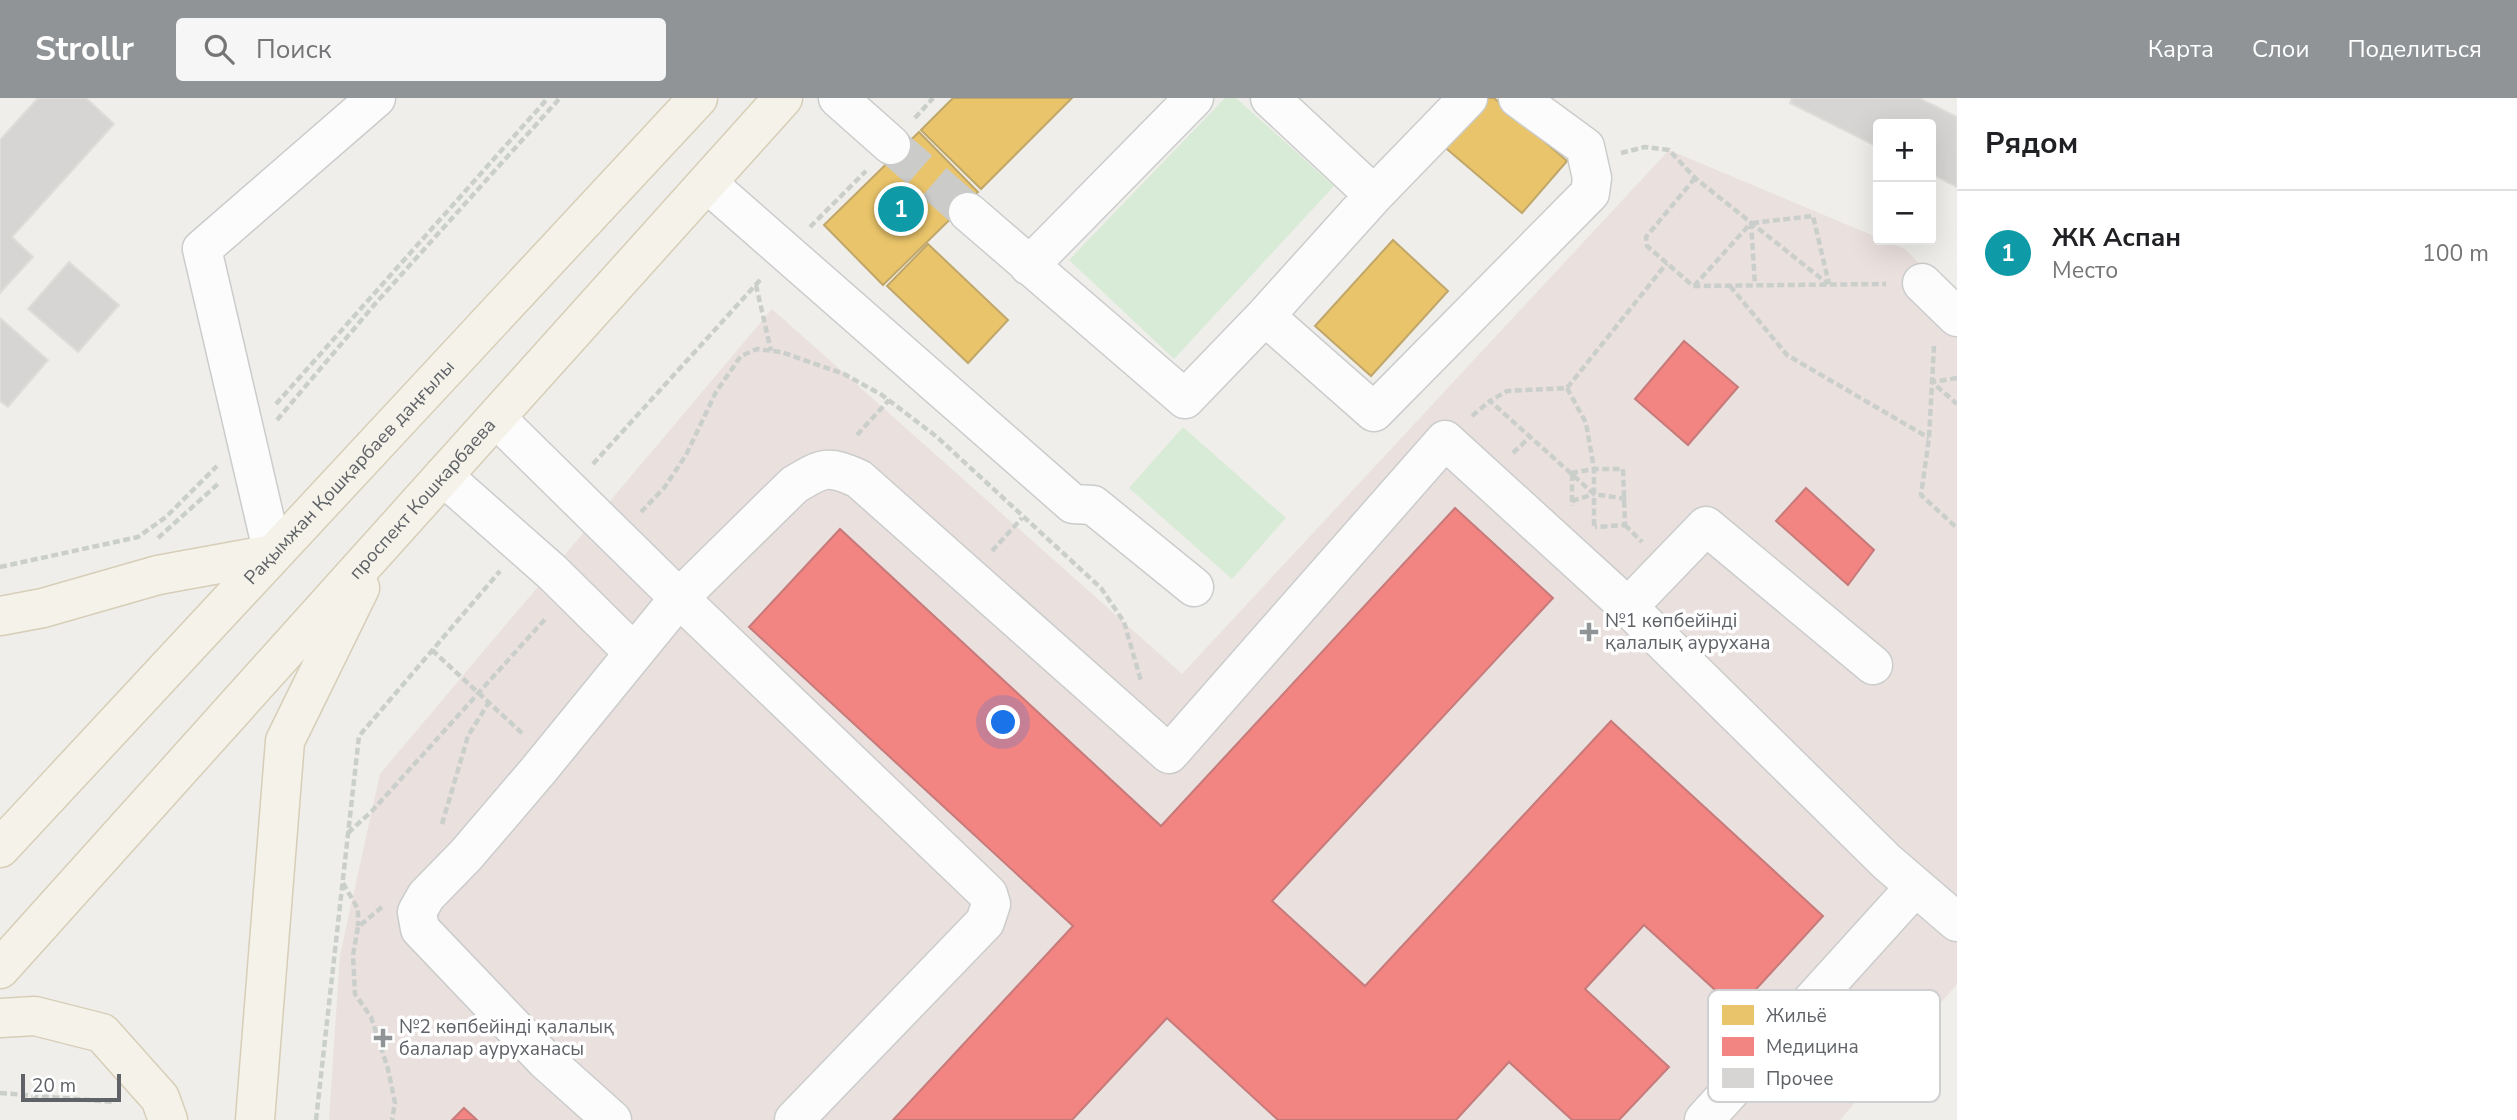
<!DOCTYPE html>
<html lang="ru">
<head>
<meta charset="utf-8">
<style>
  :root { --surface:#fff; --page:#f6f6f6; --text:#202124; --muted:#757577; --line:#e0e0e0; --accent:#919496 }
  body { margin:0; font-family:"Nunito Sans",sans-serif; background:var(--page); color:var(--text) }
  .controls { position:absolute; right:21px; top:21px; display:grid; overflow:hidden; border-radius:7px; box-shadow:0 7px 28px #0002 }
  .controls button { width:63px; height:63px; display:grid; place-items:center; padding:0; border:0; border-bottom:2px solid var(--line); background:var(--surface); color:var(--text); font:35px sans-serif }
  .scale { position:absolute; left:21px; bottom:18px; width:100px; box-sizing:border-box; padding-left:7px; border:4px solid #5f6368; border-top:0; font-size:19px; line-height:24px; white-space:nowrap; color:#5f6368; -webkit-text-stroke:5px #fff; paint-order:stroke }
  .you { position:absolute; left:1004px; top:625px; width:24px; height:24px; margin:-18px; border:5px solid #fff; border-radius:50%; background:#1a73e8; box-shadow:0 0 0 10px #1a73e833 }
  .badge { display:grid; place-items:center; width:46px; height:46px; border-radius:50%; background:var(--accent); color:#fff; font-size:23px; font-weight:700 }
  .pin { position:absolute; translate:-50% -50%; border:4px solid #fff; box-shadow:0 2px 7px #0006 }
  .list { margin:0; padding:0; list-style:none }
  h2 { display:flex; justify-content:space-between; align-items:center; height:91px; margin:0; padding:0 28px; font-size:30px }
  h2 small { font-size:23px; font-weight:400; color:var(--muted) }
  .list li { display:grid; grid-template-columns:46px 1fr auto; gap:21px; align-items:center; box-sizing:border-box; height:126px; padding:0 28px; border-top:2px solid var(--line) }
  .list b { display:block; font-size:26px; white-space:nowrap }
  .list p { margin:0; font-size:23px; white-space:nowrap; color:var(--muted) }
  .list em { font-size:23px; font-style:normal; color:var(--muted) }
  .icon { flex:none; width:38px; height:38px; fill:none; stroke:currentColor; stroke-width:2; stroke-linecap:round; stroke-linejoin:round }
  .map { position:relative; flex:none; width:1957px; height:1022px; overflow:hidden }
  header { display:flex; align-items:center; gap:42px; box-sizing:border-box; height:98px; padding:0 35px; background:var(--accent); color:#fff }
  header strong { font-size:33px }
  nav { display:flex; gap:38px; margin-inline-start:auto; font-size:24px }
  .search { width:490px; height:63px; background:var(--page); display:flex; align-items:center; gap:18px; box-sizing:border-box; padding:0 24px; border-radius:7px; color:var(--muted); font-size:26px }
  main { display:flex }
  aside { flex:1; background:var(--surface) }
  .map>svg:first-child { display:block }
  .medical { fill:#eae0de }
  .green { fill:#d8ebd6 }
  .homes { fill:#e9c46a; stroke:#c0a769; stroke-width:2 }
  .health { fill:#f28482; stroke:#c67a7a; stroke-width:2 }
  .building { fill:#d6d5d3; stroke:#deddd9; stroke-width:2 }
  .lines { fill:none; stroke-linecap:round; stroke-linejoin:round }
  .minor-tunnel { stroke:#cbcbca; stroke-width:38; stroke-dasharray:38 19; stroke-linecap:butt }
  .minor-casing { stroke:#cbcccc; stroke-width:41 }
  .major-casing { stroke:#d7ceb8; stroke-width:41 }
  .path { stroke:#cacfcc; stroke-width:4.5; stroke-dasharray:7 3.5; stroke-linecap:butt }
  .minor { stroke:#fdfcfc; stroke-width:38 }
  .major { stroke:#f4f2e9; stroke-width:38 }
  .poi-dot { fill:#919496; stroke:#fff; stroke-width:2.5 }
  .labels { text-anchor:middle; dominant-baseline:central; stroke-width:7; stroke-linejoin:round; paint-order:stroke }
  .street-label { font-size:19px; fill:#5f6368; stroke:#fff }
  .poi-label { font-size:19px; fill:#5f6368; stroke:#fff; text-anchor:start }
  .key { fill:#fff; stroke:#cfd0d2; stroke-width:2 }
  .key-label { font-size:19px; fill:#5f6368 }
</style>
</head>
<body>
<header>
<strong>Strollr</strong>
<div class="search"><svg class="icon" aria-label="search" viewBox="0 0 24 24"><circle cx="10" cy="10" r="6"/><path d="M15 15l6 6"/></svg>Поиск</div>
<nav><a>Карта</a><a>Слои</a><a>Поделиться</a></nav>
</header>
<main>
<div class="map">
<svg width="1957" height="1022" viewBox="0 0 1957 1022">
  <rect width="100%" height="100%" fill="#efeeea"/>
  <!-- medical -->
  <path class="medical" d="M1669,52l236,99 52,52v683l-117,136h-1511l11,-165 40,-181 392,-465 410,365z"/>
  <!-- green -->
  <path class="green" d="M1225,0h11l98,88 -160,173 -105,-99z
    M1183,329l103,91 -54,61 -103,-91z"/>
  <!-- homes -->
  <path class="homes" d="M953,0h119l-91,91 -60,-59z
    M1470,0h24l73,63 -45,52 -87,-74z
    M919,34l59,60 -95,93 -59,-60z
    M1393,142l55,51 -77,85 -56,-50z
    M928,146l80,76 -40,43 -81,-77z"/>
  <!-- health -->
  <path class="health" d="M1684,243l54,46 -50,58 -53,-46z
    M1806,390l68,62 -26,35 -72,-64z
    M1455,410l98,90 -281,303 93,85 246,-265 212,195 -86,94 -93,-85 -59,64 84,78 -50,53h-47l-63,-58 -53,58h-178l-111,-102 -95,102h-179l180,-194 -324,-299 91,-98 321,297z
    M464,1010l13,12h-25z"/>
  <!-- building -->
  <path class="building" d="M38,0h48l28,26 -102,113 21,20 -33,36v-153z
    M1792,0h127l38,19v70l-26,-13v-50h-53v23l-88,-44z
    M69,164l50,43 -41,47 -50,-43z
    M0,220l48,42 -40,47 -8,-6z"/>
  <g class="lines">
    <!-- minor-tunnel -->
    <path class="minor-tunnel" d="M891,47l77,67"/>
    <!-- minor casing -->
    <g class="minor-casing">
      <path id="minor" d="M838,0l53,47
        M707,85l366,321 20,1 101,82
        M1374,97l94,-97
        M968,114l217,187 80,-83 109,96 216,-219 2,-15 -7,-31 -67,-49
        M1029,168l165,-168
        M1922,185l35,34
        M1265,218l109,-121 -104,-97
        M496,320l183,180 -142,174 -71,83 -40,41 -9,16 3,17 125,131 67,60
        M443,378l109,96 82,81
        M273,456l-71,-305 174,-151
        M1873,567l-167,-139 -78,81 259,255 70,60
        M794,1022l191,-198 6,-18 -3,-10 -309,-296 115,-113c29,-18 34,-20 65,-6l310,275 276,-314 183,167
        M1704,1022l211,-233"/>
    </g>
    <!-- major casing -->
    <g class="major-casing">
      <g id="major">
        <path d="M0,518l43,-8 115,-33 115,-21"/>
        <path id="s1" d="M0,750l698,-750"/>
        <path id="s2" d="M0,871l783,-871"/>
        <path d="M0,920l35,-2 67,17 58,65 8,22"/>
        <path d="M255,1022l30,-379 75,-153"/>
      </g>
    </g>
    <!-- path -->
    <path class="path" d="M915,20l18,-20
      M1621,55l24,-6 24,3 26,28 133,106
      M1695,80l-49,59 1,9 46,40 193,-2
      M1752,125l61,-7 16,68
      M810,129l56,-56
      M756,187l15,66
      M1694,188l57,-63 4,62
      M1730,188l57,69 142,83
      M1934,248l-5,92 -8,57 36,33
      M1957,280l-25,4 25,22
      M1567,290l19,35 8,46v58
      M276,306l272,-306
      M1472,318l18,-15
      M277,322l98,-116 185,-206
      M857,337l32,-35
      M1513,355l17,-16
      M593,366l168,-185
      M1571,375l23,-4h29l2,56 -30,2
      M1572,376v32
      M1626,401l-32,-5 -104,-93 17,-10 60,-3 100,-125
      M1572,403l22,-7
      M641,414l23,-24 22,-33 30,-63 25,-36 16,-7 24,3 63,22 38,21 55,42 164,151 23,34 17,59
      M1625,427l17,17
      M158,440l61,-55
      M992,453l30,-33
      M0,469l138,-30 28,-20 51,-51
      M432,552l92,85
      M442,726l26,-88 21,-34
      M348,735l24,-22 175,-194
      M343,785l15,26v17
      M382,809l-24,20 -5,28 2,39 16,23 17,52 7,34 -3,17
      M0,995l114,9
      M316,1022l43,-384 141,-165"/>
    <!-- minor -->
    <use href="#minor" class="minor"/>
    <!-- major -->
    <use href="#major" class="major"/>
  </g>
  <!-- markers -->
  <g class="poi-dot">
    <path d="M1585.5 523.5h7v7h7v7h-7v7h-7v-7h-7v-7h7z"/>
    <path d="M379.5 929.5h7v7h7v7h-7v7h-7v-7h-7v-7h7z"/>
  </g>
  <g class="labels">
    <!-- street labels -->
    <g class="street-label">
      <text stroke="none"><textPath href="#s1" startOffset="513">Рақымжан Қошқарбаев даңғылы</textPath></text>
      <text stroke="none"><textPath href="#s2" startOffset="632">проспект Кошкарбаева</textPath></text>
    </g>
    <!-- poi labels -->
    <g class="poi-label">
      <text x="1605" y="523">№1 көпбейінді<tspan x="1605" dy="22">қалалық аурухана</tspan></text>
      <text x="399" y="929">№2 көпбейінді қалалық<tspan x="399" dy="22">балалар ауруханасы</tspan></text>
    </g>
  </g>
  <!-- legend -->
  <rect x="1708" y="892" width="232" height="112" rx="10" class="key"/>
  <rect x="1722" y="907" width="32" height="20" fill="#e9c46a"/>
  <rect x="1722" y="939" width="32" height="19" fill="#f28482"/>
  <rect x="1722" y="970" width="32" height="20" fill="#d6d5d3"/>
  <g class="key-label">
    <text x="1766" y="924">Жильё</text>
    <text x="1766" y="955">Медицина</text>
    <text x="1766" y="987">Прочее</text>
  </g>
</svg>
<div class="controls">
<button>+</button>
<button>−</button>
</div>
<div class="scale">20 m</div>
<div class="you"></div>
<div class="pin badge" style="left:901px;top:111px;background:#0f9aa8">1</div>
</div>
<aside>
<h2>Рядом<small></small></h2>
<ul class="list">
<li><span class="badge" style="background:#0f9aa8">1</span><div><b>ЖК Аспан</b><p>Место</p></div><em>100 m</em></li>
</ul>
</aside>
</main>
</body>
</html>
